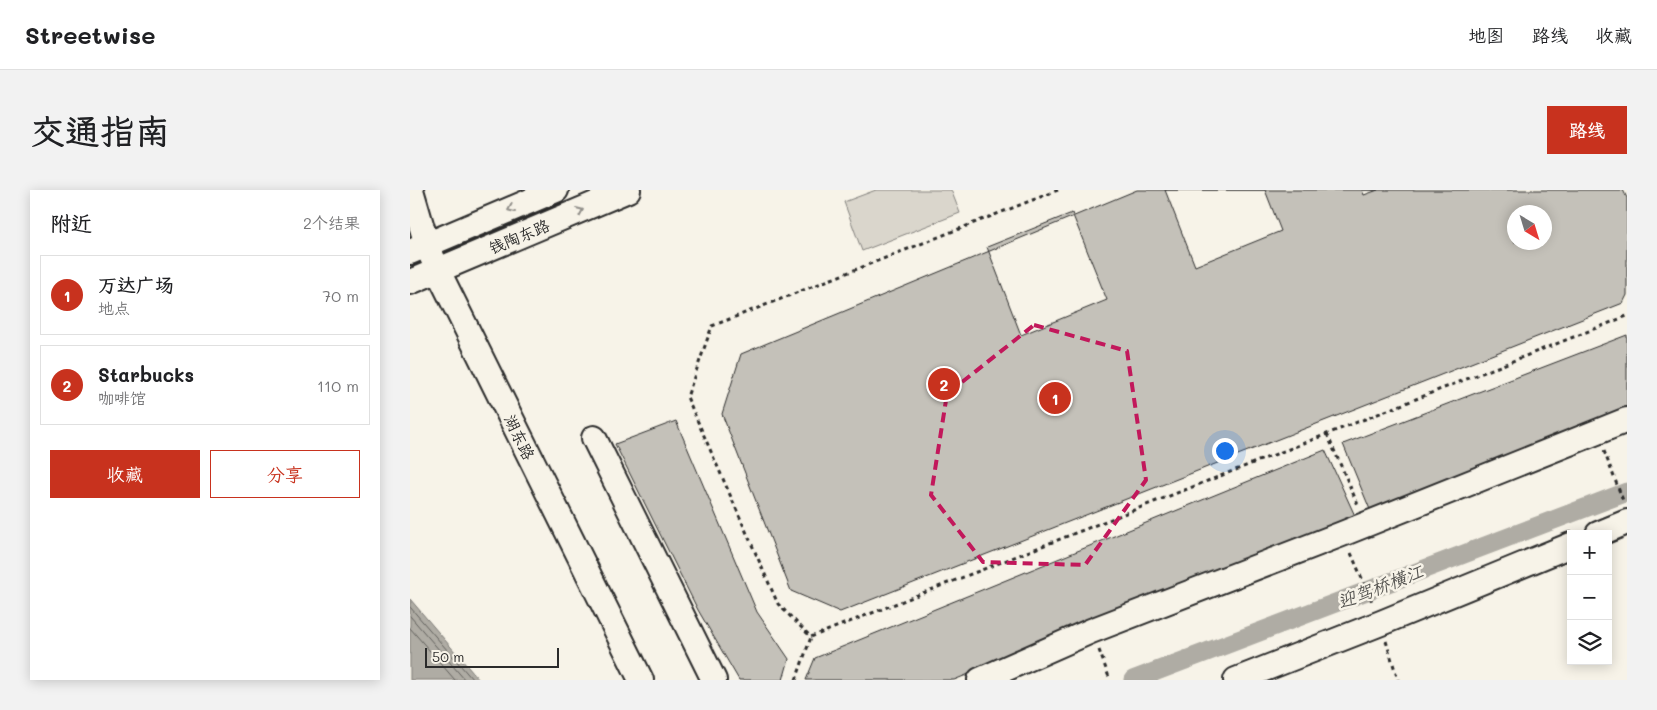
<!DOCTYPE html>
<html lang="zh">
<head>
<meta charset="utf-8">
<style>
  :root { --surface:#fff; --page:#f2f2f2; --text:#202124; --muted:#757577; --line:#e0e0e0; --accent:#c8321e }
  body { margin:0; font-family:Mali,"LXGW WenKai TC",sans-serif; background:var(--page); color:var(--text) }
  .controls { position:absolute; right:15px; bottom:15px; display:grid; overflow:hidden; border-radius:0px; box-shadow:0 2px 12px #0003 }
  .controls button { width:45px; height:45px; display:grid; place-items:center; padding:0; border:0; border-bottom:1px solid var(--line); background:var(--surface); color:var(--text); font:25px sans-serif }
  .compass { position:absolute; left:1097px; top:15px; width:45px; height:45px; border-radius:50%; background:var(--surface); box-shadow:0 2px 12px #0003; rotate:142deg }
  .scale { position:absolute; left:15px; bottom:12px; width:134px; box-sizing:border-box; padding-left:5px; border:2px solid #2b2b2b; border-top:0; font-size:14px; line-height:18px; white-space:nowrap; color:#2b2b2b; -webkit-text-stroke:4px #f7f3e8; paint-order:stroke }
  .you { position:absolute; left:814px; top:260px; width:18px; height:18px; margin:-12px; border:4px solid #fff; border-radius:50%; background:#1a73e8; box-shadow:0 0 0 8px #1a73e833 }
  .badge { display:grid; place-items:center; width:32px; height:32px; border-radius:50%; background:var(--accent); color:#fff; font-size:16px; font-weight:700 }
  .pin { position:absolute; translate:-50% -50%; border:2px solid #fff; box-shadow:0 1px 5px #0006 }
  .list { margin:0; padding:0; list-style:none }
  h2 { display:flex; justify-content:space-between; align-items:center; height:65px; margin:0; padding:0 20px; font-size:21px }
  h2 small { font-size:16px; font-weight:400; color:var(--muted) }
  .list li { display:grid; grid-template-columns:32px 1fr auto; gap:15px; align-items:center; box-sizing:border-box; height:80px; margin:0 10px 10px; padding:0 10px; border:1px solid var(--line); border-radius:0px }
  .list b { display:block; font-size:19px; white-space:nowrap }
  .list p { margin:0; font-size:16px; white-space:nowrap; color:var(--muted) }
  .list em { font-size:16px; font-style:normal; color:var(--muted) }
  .actions { display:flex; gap:10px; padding:15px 20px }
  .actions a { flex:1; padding:11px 0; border:1px solid var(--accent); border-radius:0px; text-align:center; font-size:18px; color:var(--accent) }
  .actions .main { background:var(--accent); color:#fff }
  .icon { flex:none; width:28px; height:28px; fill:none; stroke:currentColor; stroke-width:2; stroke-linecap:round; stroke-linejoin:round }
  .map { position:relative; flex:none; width:1217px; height:490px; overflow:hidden; border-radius:0px }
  header { display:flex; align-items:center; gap:30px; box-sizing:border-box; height:70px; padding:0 25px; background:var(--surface); border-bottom:1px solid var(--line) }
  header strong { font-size:24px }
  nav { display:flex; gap:28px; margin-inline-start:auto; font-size:18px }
  .intro { display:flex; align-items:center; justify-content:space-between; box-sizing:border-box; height:120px; padding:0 30px }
  h1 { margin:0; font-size:35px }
  .button { padding:12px 22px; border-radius:0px; background:var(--accent); color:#fff; font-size:18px; font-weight:700 }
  main { display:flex; gap:30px; padding:0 30px }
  aside { flex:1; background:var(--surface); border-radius:0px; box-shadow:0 2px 12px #0003 }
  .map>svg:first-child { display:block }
  .green { fill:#dad6cc; stroke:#82807c }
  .water { fill:#afaca4; stroke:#7a7874 }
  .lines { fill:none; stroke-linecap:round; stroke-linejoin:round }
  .shore { stroke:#605f5b; stroke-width:1 }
  .canal { stroke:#afaca4; stroke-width:19 }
  .building { fill:#c4c1b9; stroke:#2b2b2b; fill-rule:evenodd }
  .minor-casing { stroke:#2b2b2b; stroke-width:28 }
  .path { stroke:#2b2b2b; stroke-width:3; stroke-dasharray:4 4; stroke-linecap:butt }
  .minor { stroke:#f7f3e8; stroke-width:24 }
  .oneway { stroke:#918f8a }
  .marked { fill:none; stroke:#c2185b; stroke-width:4; stroke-dasharray:10 6; stroke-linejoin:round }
  .labels { text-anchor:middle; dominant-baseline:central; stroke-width:5; stroke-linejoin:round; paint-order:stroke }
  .street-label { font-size:16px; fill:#2b2b2b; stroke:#f7f3e8 }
  .water-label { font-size:18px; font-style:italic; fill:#53524f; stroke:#f7f3e8 }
</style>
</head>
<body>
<header>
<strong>Streetwise</strong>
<nav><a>地图</a><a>路线</a><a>收藏</a></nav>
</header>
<div class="intro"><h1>交通指南</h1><a class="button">路线</a></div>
<main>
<aside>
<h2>附近<small>2个结果</small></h2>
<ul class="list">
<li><span class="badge">1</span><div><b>万达广场</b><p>地点</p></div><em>70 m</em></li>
<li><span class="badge">2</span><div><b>Starbucks</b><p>咖啡馆</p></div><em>110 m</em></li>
</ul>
<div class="actions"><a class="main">收藏</a><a>分享</a></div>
</aside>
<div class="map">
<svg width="1217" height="490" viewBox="0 0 1217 490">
  <rect width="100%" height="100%" fill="#f7f3e8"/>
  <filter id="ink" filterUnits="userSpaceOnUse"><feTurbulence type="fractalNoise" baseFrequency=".02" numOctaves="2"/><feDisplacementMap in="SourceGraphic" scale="10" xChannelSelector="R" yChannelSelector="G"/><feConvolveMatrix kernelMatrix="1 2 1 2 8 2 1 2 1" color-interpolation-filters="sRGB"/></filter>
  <g filter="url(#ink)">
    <!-- green -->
    <path class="green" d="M466,0h75l9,23 -98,38 -18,-49z"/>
    <!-- water -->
    <path class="water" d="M0,409l69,81h-69z"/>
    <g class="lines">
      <!-- shore -->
      <path class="shore" d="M0,417l63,73
        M0,426l55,64
        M0,438l45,52"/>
      <!-- canal -->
      <path class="canal" d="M723,490l494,-188"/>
    </g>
    <!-- building -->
    <path class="building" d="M727,0h486l4,8v97l-4,8 -783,309 -49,-21 -69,-177 19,-60zM1104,22h30v30h-30z
      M755,0h100l16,41 -86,35z
      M952,0h16l-14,5z
      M662,23l35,87 -86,35 -34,-88z
      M1217,145v77l-256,100 -28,-68z
      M266,231l81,191 32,47 -6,21h-44l-41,-70 -83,-166z
      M915,260l31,68 -402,162h-148l9,-22z"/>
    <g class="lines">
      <!-- minor casing -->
      <g class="minor-casing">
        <path id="minor" d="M1,0l16,55 11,26 203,409
          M0,62l146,-62
          M0,92l218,-92
          M184,248l120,242
          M1188,344l29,-12
          M570,490l111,-49 251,-97 285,-114
          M826,490l145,-57 190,-78"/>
      </g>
      <!-- path -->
      <path class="path" d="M648,0l-346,136 -25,71 91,207 33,33 816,-321
        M917,244l32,73
        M1194,261l20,52
        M941,363l22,51
        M976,451l12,39
        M689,460l11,30
        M386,490l15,-43"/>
      <!-- minor -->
      <use href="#minor" class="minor"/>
    </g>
    <!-- one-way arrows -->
    <defs><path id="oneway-chevron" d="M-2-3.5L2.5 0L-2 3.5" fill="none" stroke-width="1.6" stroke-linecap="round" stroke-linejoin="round" transform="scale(1.25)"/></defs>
    <g class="oneway">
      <use href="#oneway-chevron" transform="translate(101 19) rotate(157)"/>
      <use href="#oneway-chevron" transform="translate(170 21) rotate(-23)"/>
    </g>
  </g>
  <!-- marked area -->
  <path class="marked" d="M624,135l93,26 19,129 -61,85 -102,-3 -52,-67 16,-101z"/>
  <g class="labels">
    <!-- street labels -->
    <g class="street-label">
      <text transform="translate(109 46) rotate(-23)">钱陶东路</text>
      <text transform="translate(110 247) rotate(64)">湖东路</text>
    </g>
    <!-- water labels -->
    <g class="water-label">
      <text transform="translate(970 396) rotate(-21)">迎驾桥横江</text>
    </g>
  </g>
</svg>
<div class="controls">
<button>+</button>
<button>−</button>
<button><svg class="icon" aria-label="layers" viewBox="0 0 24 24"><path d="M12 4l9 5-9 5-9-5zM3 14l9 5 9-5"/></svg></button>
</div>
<svg class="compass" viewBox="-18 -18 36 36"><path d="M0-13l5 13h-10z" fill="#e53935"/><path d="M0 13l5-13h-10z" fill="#757577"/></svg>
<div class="scale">50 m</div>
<div class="you"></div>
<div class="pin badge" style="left:645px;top:208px">1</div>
<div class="pin badge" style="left:534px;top:194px">2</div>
</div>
</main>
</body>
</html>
